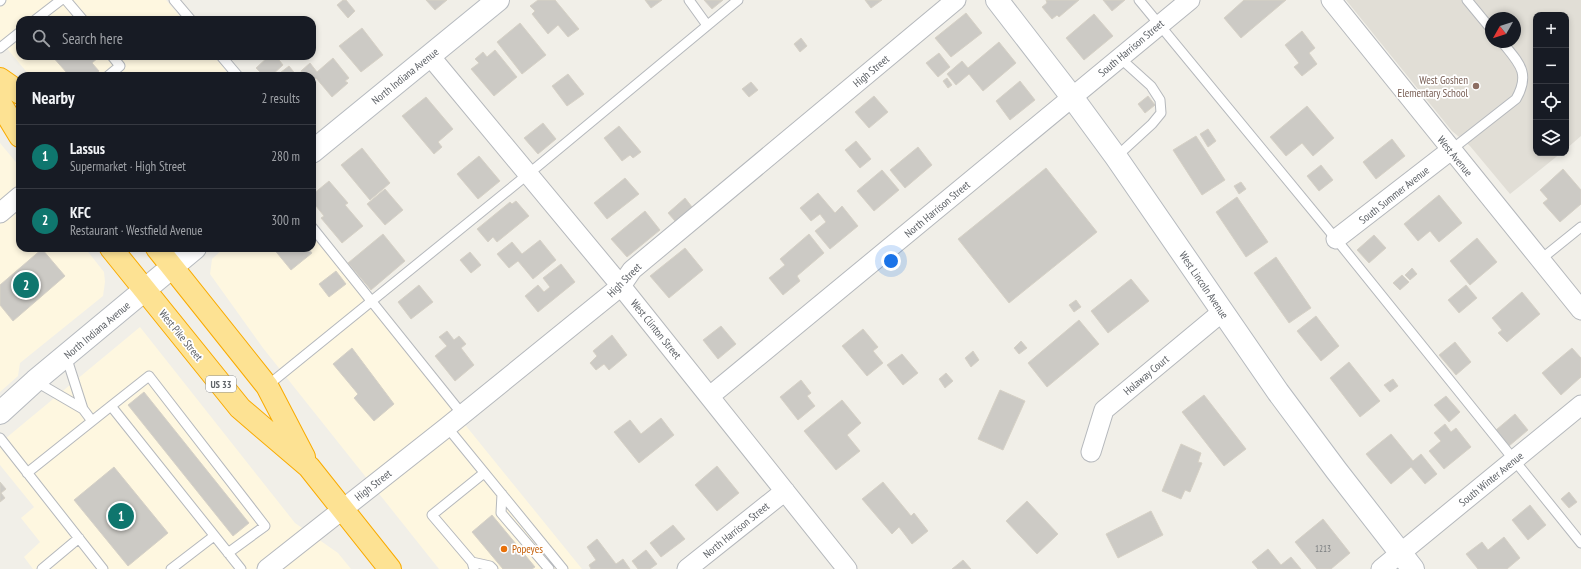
<!DOCTYPE html>
<html lang="en">
<head>
<meta charset="utf-8">
<style>
  :root { --surface:#171b24; --page:#242831; --text:#f1f3f6; --muted:#9ea1a6; --line:#363941; --accent:#0f766e }
  body { margin:0; font-family:"PT Sans Narrow",sans-serif; background:var(--page); color:var(--text) }
  .controls { position:absolute; right:12px; top:12px; display:grid; overflow:hidden; border-radius:8px; box-shadow:0 2px 6px #0003 }
  .controls button { width:36px; height:36px; display:grid; place-items:center; padding:0; border:0; border-bottom:1px solid var(--line); background:var(--surface); color:var(--text); font:20px sans-serif }
  .compass { position:absolute; left:1485px; top:12px; width:36px; height:36px; border-radius:50%; background:var(--surface); box-shadow:0 2px 6px #0003; rotate:231deg }
  .you { position:absolute; left:891px; top:261px; width:14px; height:14px; margin:-10px; border:3px solid #fff; border-radius:50%; background:#1a73e8; box-shadow:0 0 0 6px #1a73e833 }
  .badge { display:grid; place-items:center; width:26px; height:26px; border-radius:50%; background:var(--accent); color:#fff; font-size:13px; font-weight:700 }
  .pin { position:absolute; translate:-50% -50%; border:2px solid #fff; box-shadow:0 1px 4px #0006 }
  .list { margin:0; padding:0; list-style:none }
  h2 { display:flex; justify-content:space-between; align-items:center; height:52px; margin:0; padding:0 16px; font-size:17px }
  h2 small { font-size:13px; font-weight:400; color:var(--muted) }
  .list li { display:grid; grid-template-columns:26px 1fr auto; gap:12px; align-items:center; box-sizing:border-box; height:64px; padding:0 16px; border-top:1px solid var(--line) }
  .list b { display:block; font-size:15px; white-space:nowrap }
  .list p { margin:0; font-size:13px; white-space:nowrap; color:var(--muted) }
  .list em { font-size:13px; font-style:normal; color:var(--muted) }
  .icon { flex:none; width:22px; height:22px; fill:none; stroke:currentColor; stroke-width:2; stroke-linecap:round; stroke-linejoin:round }
  .map { position:relative; flex:none; width:1581px; height:569px; overflow:hidden }
  .search { position:absolute; background:var(--surface); box-shadow:0 2px 6px #0003; left:16px; top:16px; width:300px; height:44px; display:flex; align-items:center; gap:10px; box-sizing:border-box; padding:0 14px; border-radius:12px; color:var(--muted); font-size:15px }
  .panel { position:absolute; background:var(--surface); box-shadow:0 2px 6px #0003; left:16px; top:72px; width:300px; height:180px; border-radius:12px }
  .map>svg:first-child { display:block }
  .commercial { fill:#fef7e0 }
  .education { fill:#e1ded6; fill-rule:evenodd }
  .building { fill:#cccac5; stroke:#d6d1c6 }
  .lines { fill:none; stroke-linecap:round; stroke-linejoin:round }
  .lane-casing { stroke:#b5b8bc; stroke-width:11 }
  .street-casing { stroke:#b5b8bc; stroke-width:21 }
  .secondary-casing { stroke:#b6babf; stroke-width:24 }
  .highway-casing { stroke:#f9ab00; stroke-width:24 }
  .lane { stroke:#fff; stroke-width:9 }
  .street { stroke:#fff; stroke-width:19 }
  .secondary { stroke:#fff; stroke-width:22 }
  .highway { stroke:#fde293; stroke-width:22 }
  .education-dot { fill:#8d6e63; stroke:#fff; stroke-width:1.5 }
  .food-dot { fill:#e8710a; stroke:#fff; stroke-width:1.5 }
  .labels { text-anchor:middle; dominant-baseline:central; stroke-width:3.5; stroke-linejoin:round; paint-order:stroke }
  .number-label { font-size:9px; fill:#7a7d7f }
  .shield { fill:#fff; stroke:#8f9295; stroke-width:1 }
  .shield-label { font-size:10px; font-weight:bold; fill:#5f6368 }
  .street-label { font-size:11px; fill:#5f6368; stroke:#fff }
  .education-label { font-size:11px; fill:#785e54; stroke:#fff; text-anchor:end }
  .food-label { font-size:11px; fill:#c56008; stroke:#fff; text-anchor:start }
</style>
</head>
<body>
<div class="map">
<svg width="1581" height="569" viewBox="0 0 1581 569">
  <rect width="100%" height="100%" fill="#f1efe8"/>
  <!-- commercial -->
  <path class="commercial" d="M0,0h166l17,20h-163v36h194l16,20h-200l-30,-36z
    M0,143l20,24v81h65l19,24 1,10 -2,14 -83,67 -2,13 -18,16z
    M312,235l52,65 218,269h-143l-176,-221 -53,-74 2,-15 12,-11h88z
    M140,327l155,196 43,30 13,16h-318l-9,-12 16,-15 -19,-24 13,-11 -34,-42v-22z"/>
  <!-- education -->
  <path class="education" d="M1346,0h235v136l-15,13v-134h-30v138h25l-51,41 -40,-48 -18,-15zM1491,18h24v24h-24z"/>
  <!-- building -->
  <path class="building" d="M343,0h3l9,11 -7,7 -11,-13z
    M426,0h21l-12,10z
    M538,0h17l24,29 -11,8 -10,-12 -10,9 -16,-20 3,-3 -5,-5z
    M645,0h17l-11,8z
    M704,0h19l-11,9z
    M865,0h17l-11,8z
    M1079,0l-20,17 -2,-2 -5,4 -10,-12 5,-4 -1,-3z
    M1103,0h22l-13,11z
    M1244,0h42l-45,38 -17,-20z
    M966,13l16,20 -31,24 -16,-19z
    M1094,14l19,22 -29,24 -18,-22z
    M520,23l26,32 -24,19 -25,-32z
    M362,28l21,27 -22,17 -22,-26z
    M1302,31l13,17 -6,5 8,11 -15,12 -8,-9 5,-4 -14,-18z
    M801,38l6,8 -7,6 -6,-8z
    M999,42l17,21 -33,28 -14,-17 -13,11 -9,-11 15,-13 6,7z
    M495,50l22,27 -23,19 -23,-27 8,-6 -4,-4 8,-7 4,5z
    M939,53l11,14 -12,10 -12,-14z
    M52,56h46l1,1 -7,6 7,8 -6,5h-21l-3,-4 -2,1z
    M269,56h7l7,9 -12,11h-7l-8,-8z
    M333,58l16,20 -4,3 3,2 -16,14 -16,-19 -4,3v-5h-8l-3,-5 9,-8 7,9z
    M289,66l8,10h-21z
    M568,74l16,20 -17,12 -15,-20z
    M947,78l5,7 -4,3 -5,-7z
    M1020,81l15,19 -25,20 -14,-19z
    M751,82l7,8 -9,7 -7,-8z
    M874,96l14,16 -19,16 -14,-16z
    M1148,96l7,9 -10,8 -7,-9z
    M426,97l27,32 -15,13 4,5 -8,7 -32,-38z
    M1307,106l27,32 -21,18 -11,-13 -16,13 -16,-19z
    M543,123l13,16 -18,15 -14,-16z
    M619,126l22,26 -8,6 -3,-3 -8,6 -18,-23z
    M1208,129l8,12 -8,6 -8,-13z
    M1196,136l29,44 -23,15 -29,-45z
    M1392,139l13,17 -29,23 -13,-17z
    M856,141l15,18 -11,9 -15,-18z
    M918,147l14,18 -27,23 -15,-18z
    M362,148l28,35 -20,17 -29,-35z
    M479,156l21,25 -22,18 -21,-25z
    M1321,165l12,15 -14,11 -12,-15z
    M1046,168l51,64 -88,71 -51,-64z
    M1563,169l18,21v14l-21,18 -17,-19 5,-4 -8,-9z
    M882,170l17,20 -25,21 -17,-20z
    M625,178l14,16 -32,25 -13,-16z
    M329,181l19,22 -3,2 18,21 -21,17 -21,-25 3,-2 -12,-15v-6z
    M1241,182l5,7 -7,5 -5,-8z
    M385,189l18,21 -18,15 -18,-21z
    M818,193l17,20 7,-7 16,20 -28,23 -15,-18 11,-9 -6,-8 -9,7 -11,-13z
    M1439,195l23,28 -23,19 -9,-11 -12,10 -14,-17z
    M1237,197l31,45 -22,15 -30,-45z
    M685,198l7,9 -17,14 -7,-8z
    M516,201l13,15 -32,26 -4,-5 -5,5 -11,-13 33,-27 2,2z
    M645,211l15,19 -33,27 -16,-18z
    M383,234l22,27 -34,29 -23,-27z
    M809,234l15,19 -27,23 3,5 -17,14 -14,-17 16,-13 -5,-6z
    M1374,235l12,13 -17,15 -12,-13z
    M1477,238l20,24 -27,23 -20,-24z
    M540,240l16,20 -23,19 -15,-18 -9,7 -12,-14 15,-12 10,12z
    M273,248h35l4,5 -21,17z
    M685,248l18,22 -34,28 -19,-22z
    M42,249l23,27 -52,45 -13,-16v-20z
    M470,252l11,13 -10,8 -11,-13z
    M1276,257l35,51 -22,15 -35,-50z
    M561,264l14,18 -37,30 -13,-16 13,-11 6,7 6,-5 -7,-9z
    M1412,268l5,6 -7,6 -5,-5z
    M336,271l10,13 -17,13 -10,-13z
    M1402,275l7,7 -9,8 -7,-7z
    M1131,279l18,22 -41,32 -17,-22z
    M419,285l14,17 -22,17 -13,-17z
    M1466,285l11,13 -18,15 -11,-13z
    M1522,292l18,22 -33,28 -9,-9 4,-3 -10,-12z
    M1076,300l5,7 -7,5 -5,-7z
    M1316,316l23,30 -18,15 -24,-30z
    M1079,320l20,24 -52,43 -19,-24z
    M721,326l15,18 -18,15 -15,-19z
    M863,329l15,18 -5,4 10,12 -16,13 -25,-30z
    M447,331l7,9 5,-4 7,8 -5,4 13,17 -19,16 -20,-25 12,-10 -8,-9z
    M612,335l15,20 -18,15 -5,-6 -8,6 -6,-7 7,-7 -4,-5z
    M1021,341l6,7 -8,6 -5,-6z
    M1455,342l16,20 -15,13 -17,-20z
    M352,348l42,56 -20,17 -20,-23 4,-4 -25,-30z
    M1572,348l9,10v19l-20,18 -19,-22z
    M973,351l6,9 -8,7 -6,-9z
    M902,354l16,19 -15,12 -16,-20z
    M1349,362l31,39 -20,16 -30,-39z
    M946,373l7,8 -8,7 -6,-9z
    M1393,379l5,7 -8,6 -6,-7z
    M801,380l10,13 -4,3 8,10 -17,14 -18,-23z
    M1000,390l25,11 -22,49 -25,-11z
    M144,392l105,131 -16,13 -105,-131z
    M1204,395l42,54 -22,17 -42,-54z
    M1446,396l14,16 -11,10 -15,-17z
    M842,400l19,23 -14,12 13,16 -24,19 -32,-39z
    M1515,414l13,16 -19,16 -13,-16z
    M661,418l13,17 -35,28 -25,-31 16,-12 11,14z
    M1445,424l6,8 5,-4 15,19 -27,22 -15,-18 12,-10 -7,-8z
    M1391,434l22,27 8,-7 16,20 -12,10 -14,-17 -20,17 -25,-30z
    M1181,444l20,9 -3,9 4,1 -12,29 -5,-2 -4,9 -19,-8z
    M717,466l22,27 -22,18 -22,-26z
    M114,467l54,66 -40,33 -54,-66z
    M0,482l6,7 -5,4 4,5 -5,4z
    M883,482l28,34 3,-3 14,18 -16,13 -13,-17 -7,7 -30,-35z
    M1569,492l8,10 -8,6 -8,-9z
    M1027,501l31,33 -21,20 -31,-33z
    M1530,505l16,20 -18,15 -16,-20z
    M1151,511l12,24 -45,23 -12,-24z
    M492,515l43,52 -3,2h-29l-31,-37z
    M1323,519l27,34 -19,16h-14l-22,-27z
    M673,525l12,14 -24,18 -11,-14z
    M1504,537l16,21 -13,11h-29l-12,-15 16,-12 6,8z
    M597,539l19,25 7,-5 7,10h-39l-2,-4 7,-5 -9,-13z
    M1268,549l13,16 10,-8 10,12h-43l-6,-7z
    M646,550l11,14 -7,5h-12l-6,-8z
    M963,560l8,9h-19z"/>
  <g class="lines">
    <!-- lane casing -->
    <g class="lane-casing">
      <path id="lane" d="M66,0l17,20
        M174,0l17,20
        M689,0l18,25
        M1139,0l197,239 245,304
        M1467,0l24,29
        M0,1l1,-1
        M35,20l26,-20
        M0,48l20,-16
        M221,56l17,20
        M108,76l12,-10 -8,-10
        M1451,150l65,-51c15,-26 3,-36 -14,-57
        M1116,157l36,-33 9,-11 -1,-13 -9,-14 -31,-28
        M312,227l150,187
        M1540,260l41,-33
        M66,356l17,53
        M35,381l48,28 9,12
        M267,386l271,-220 200,-166
        M111,406l38,-30 116,150 -37,27
        M447,427l116,142
        M0,438l103,131
        M27,473l84,-67 130,163
        M502,494l-1,19 48,56
        M472,562l18,4 3,3
        M42,569l37,-31
        M171,569l43,-33
        M474,569l-2,-7 -40,-47 52,-42"/>
    </g>
    <!-- street casing -->
    <g class="street-casing">
      <path id="street" d="M1331,0l250,310
        M430,56l191,230 226,283
        M0,213l20,-17
        M1336,239l115,-89
        M710,396l480,-396
        M1091,452l13,-42 118,-98
        M267,569l180,-142 174,-141 11,-16 324,-270
        M687,569l98,-78
        M1381,569l200,-164"/>
    </g>
    <!-- secondary casing -->
    <g class="secondary-casing">
      <path id="secondary" d="M997,0l75,97 44,60 162,235 58,78 77,99
        M312,152l186,-152
        M0,413l35,-32 160,-133"/>
    </g>
    <!-- highway casing -->
    <g class="highway-casing">
      <path id="highway" d="M0,79l20,14
        M0,103l20,33
        M111,248l129,160 69,59 81,102
        M157,248l110,138 37,71"/>
    </g>
    <!-- lane -->
    <use href="#lane" class="lane"/>
    <!-- street -->
    <use href="#street" class="street"/>
    <!-- secondary -->
    <use href="#secondary" class="secondary"/>
    <!-- highway -->
    <use href="#highway" class="highway"/>
  </g>
  <!-- markers -->
  <circle class="education-dot" cx="1476" cy="86" r="4"/>
  <circle class="food-dot" cx="504" cy="549" r="4"/>
  <g class="labels">
    <!-- number labels -->
    <g class="number-label">
      <text x="1323" y="548">1213</text>
    </g>
    <!-- shield labels -->
    <rect class="shield" x="206" y="376" width="30" height="16" rx="3"/>
    <g class="shield-label">
      <text x="221" y="384">US 33</text>
    </g>
    <!-- street labels -->
    <g class="street-label">
      <text transform="translate(1131 48) rotate(-40)">South Harrison Street</text>
      <text transform="translate(871 71) rotate(-40)">High Street</text>
      <text transform="translate(405 76) rotate(-39)">North Indiana Avenue</text>
      <text transform="translate(1455 156) rotate(51)">West Avenue</text>
      <text transform="translate(1394 195) rotate(-38)">South Summer Avenue</text>
      <text transform="translate(937 209) rotate(-40)">North Harrison Street</text>
      <text transform="translate(624 280) rotate(-45)">High Street</text>
      <text transform="translate(1204 285) rotate(56)">West Lincoln Avenue</text>
      <text transform="translate(656 329) rotate(51)">West Clinton Street</text>
      <text transform="translate(97 330) rotate(-40)">North Indiana Avenue</text>
      <text transform="translate(181 335) rotate(51)">West Pike Street</text>
      <text transform="translate(1146 375) rotate(-40)">Holaway Court</text>
      <text transform="translate(1491 479) rotate(-39)">South Winter Avenue</text>
      <text transform="translate(373 485) rotate(-38)">High Street</text>
      <text transform="translate(736 530) rotate(-39)">North Harrison Street</text>
    </g>
    <!-- education labels -->
    <g class="education-label">
      <text x="1468" y="80">West Goshen<tspan x="1468" dy="13">Elementary School</tspan></text>
    </g>
    <!-- food labels -->
    <g class="food-label">
      <text x="512" y="549">Popeyes</text>
    </g>
  </g>
</svg>
<div class="controls">
<button>+</button>
<button>−</button>
<button><svg class="icon" aria-label="locate" viewBox="0 0 24 24"><circle cx="12" cy="12" r="6"/><path d="M12 2v4M12 18v4M2 12h4M18 12h4"/></svg></button>
<button><svg class="icon" aria-label="layers" viewBox="0 0 24 24"><path d="M12 4l9 5-9 5-9-5zM3 14l9 5 9-5"/></svg></button>
</div>
<svg class="compass" viewBox="-18 -18 36 36"><path d="M0-13l5 13h-10z" fill="#e53935"/><path d="M0 13l5-13h-10z" fill="#9ea1a6"/></svg>
<div class="you"></div>
<div class="pin badge" style="left:121px;top:516px">1</div>
<div class="pin badge" style="left:26px;top:285px">2</div>
<div class="search"><svg class="icon" aria-label="search" viewBox="0 0 24 24"><circle cx="10" cy="10" r="6"/><path d="M15 15l6 6"/></svg>Search here</div>
<section class="panel">
<h2>Nearby<small>2 results</small></h2>
<ul class="list">
<li><span class="badge">1</span><div><b>Lassus</b><p>Supermarket · High Street</p></div><em>280 m</em></li>
<li><span class="badge">2</span><div><b>KFC</b><p>Restaurant · Westfield Avenue</p></div><em>300 m</em></li>
</ul>
</section>
</div>
</body>
</html>
